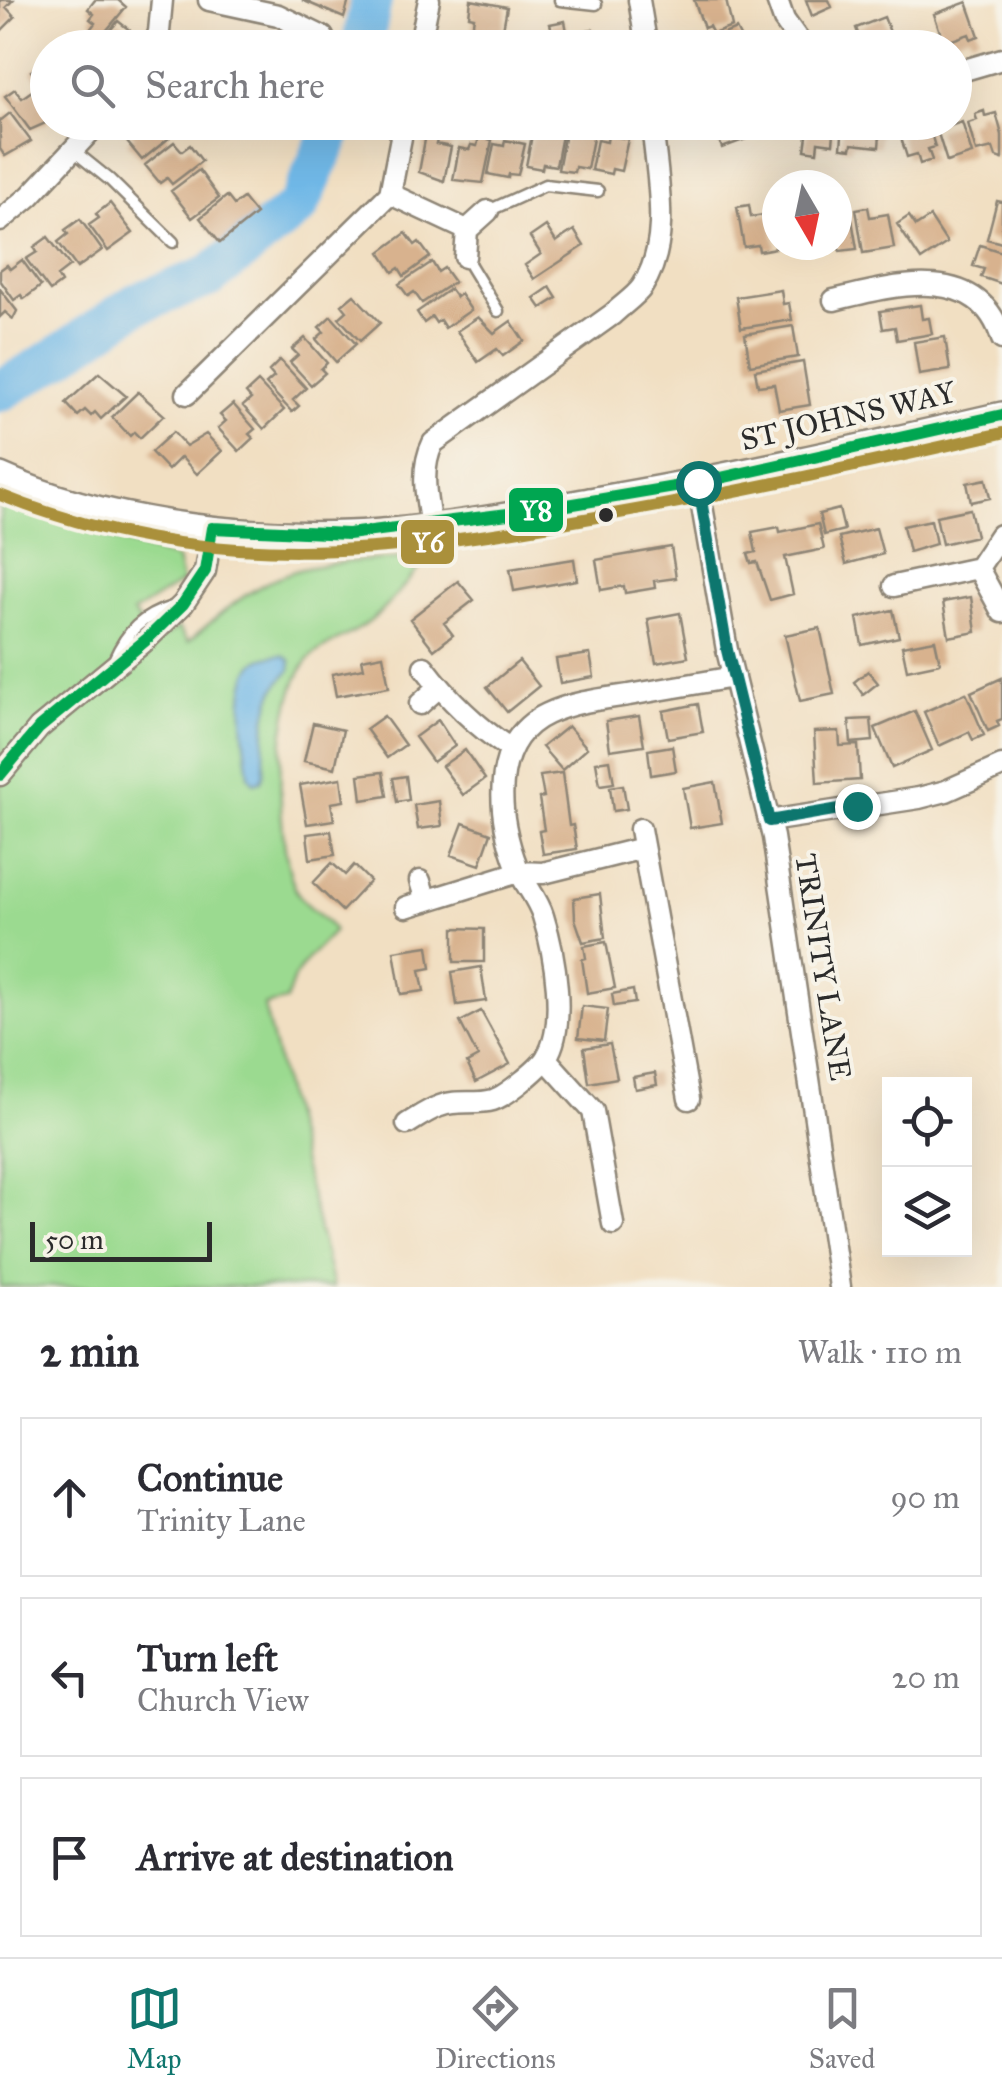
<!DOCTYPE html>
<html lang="en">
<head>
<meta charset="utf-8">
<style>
  :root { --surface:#fff; --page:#f7f7f7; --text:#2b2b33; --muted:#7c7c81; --line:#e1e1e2; --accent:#0f766e }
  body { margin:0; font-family:"IM FELL Great Primer",serif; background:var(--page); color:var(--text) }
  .controls { position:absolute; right:30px; bottom:30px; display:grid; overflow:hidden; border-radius:0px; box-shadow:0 10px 40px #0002 }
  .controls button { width:90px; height:90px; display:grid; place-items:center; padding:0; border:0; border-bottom:2px solid var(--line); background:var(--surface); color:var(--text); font:50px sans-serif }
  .compass { position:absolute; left:762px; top:170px; width:90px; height:90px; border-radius:50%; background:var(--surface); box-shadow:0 10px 40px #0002; rotate:171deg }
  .scale { position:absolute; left:30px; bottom:25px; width:182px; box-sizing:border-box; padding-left:10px; border:5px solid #2b2b2b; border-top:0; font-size:28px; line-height:35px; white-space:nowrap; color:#2b2b2b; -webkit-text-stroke:8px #f7f3e8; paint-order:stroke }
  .stop { position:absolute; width:30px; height:30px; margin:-22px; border:8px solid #0f766e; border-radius:50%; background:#fff }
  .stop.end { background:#0f766e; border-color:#fff; box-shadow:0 2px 10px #0008 }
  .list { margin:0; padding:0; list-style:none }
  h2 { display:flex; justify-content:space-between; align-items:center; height:130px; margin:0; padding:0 40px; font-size:42px }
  h2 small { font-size:32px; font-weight:400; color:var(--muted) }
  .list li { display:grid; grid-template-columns:65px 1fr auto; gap:30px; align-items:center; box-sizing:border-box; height:160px; margin:0 20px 20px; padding:0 20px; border:2px solid var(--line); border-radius:0px }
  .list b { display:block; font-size:38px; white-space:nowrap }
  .list p { margin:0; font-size:32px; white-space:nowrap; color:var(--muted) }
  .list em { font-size:32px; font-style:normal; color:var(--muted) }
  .icon { flex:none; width:55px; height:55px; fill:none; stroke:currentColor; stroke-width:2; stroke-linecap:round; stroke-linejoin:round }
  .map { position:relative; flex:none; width:1002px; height:1287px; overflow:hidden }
  .search { position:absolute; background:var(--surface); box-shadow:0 10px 40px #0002; left:30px; right:30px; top:30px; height:110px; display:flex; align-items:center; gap:25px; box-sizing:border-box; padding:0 35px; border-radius:55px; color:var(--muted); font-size:38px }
  .sheet { height:670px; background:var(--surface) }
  nav { display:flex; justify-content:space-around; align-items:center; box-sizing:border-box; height:140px; border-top:2px solid var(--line); background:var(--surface); font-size:28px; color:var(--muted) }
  nav a { display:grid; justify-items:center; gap:5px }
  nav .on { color:var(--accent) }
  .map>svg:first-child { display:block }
  .green { fill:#9bda90; stroke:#63825e; stroke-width:2.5 }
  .water { fill:#6fb8e7; stroke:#4d7289; stroke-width:2.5 }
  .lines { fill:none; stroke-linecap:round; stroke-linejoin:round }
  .river { stroke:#6fb8e7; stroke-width:42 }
  .building { fill:#d8b28e }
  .service-casing { stroke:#8e8576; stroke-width:15 }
  .minor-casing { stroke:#8e8576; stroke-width:25 }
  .tertiary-casing { stroke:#8e8576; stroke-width:30 }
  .service { stroke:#fff; stroke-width:10 }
  .minor { stroke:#fff; stroke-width:20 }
  .tertiary { stroke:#fff; stroke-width:25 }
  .bus-1-casing { stroke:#f7f3e8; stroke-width:20 }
  .bus-2-casing { stroke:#f7f3e8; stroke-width:20 }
  .bus-1 { stroke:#00a651; stroke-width:12 }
  .bus-2 { stroke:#aa903b; stroke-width:12 }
  .route { stroke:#0f766e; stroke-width:12 }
  .bus-dot { fill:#2b2b2b; stroke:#f7f3e8; stroke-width:4 }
  .labels { text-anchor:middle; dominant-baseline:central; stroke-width:8; stroke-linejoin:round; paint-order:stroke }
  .street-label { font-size:30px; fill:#2b2b2b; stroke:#f7f3e8 }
  .line-badge { stroke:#f7f3e8; stroke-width:4 }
  .badge-label { font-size:28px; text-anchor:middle; font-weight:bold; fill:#fff }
</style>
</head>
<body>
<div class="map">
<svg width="1002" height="1287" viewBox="0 0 1002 1287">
  <rect width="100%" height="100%" fill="#f7f3e8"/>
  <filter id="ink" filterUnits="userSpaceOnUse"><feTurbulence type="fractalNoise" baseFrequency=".01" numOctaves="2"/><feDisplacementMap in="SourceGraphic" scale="20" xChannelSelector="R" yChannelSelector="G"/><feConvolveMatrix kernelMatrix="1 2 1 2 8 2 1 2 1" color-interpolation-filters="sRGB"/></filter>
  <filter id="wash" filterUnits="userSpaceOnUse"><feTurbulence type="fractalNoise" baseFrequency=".0048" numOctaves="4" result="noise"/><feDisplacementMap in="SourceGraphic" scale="40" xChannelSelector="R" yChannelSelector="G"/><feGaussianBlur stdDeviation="2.25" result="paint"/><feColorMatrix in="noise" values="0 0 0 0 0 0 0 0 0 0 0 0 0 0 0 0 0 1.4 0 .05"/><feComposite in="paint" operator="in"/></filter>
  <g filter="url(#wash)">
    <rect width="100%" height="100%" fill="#f1dfc2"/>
    <!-- green -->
    <path class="green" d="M0,501l177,58 5,23 -49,31 22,29 23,-14 10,14c34,-30 72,-64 118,-74 37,-8 78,-8 116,-11l1,7c-18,19 -36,46 -58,61 -16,11 -38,18 -53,31 -40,40 -37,179 -18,230 8,20 30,28 40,45l-27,28 -13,19 -8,23 -22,5 69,281h-333z"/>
    <!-- water -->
    <path class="water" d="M284,655l7,6 -1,10c-29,23 -25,68 -26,102l-3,8 -7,2 -5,-7c-3,-27 -15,-91 5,-112 8,-8 20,-8 30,-9z"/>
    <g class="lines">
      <!-- river -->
      <path class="river" d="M362,48l9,-48
        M0,391l56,-33 80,-54 74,-28 88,-69 38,-85"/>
    </g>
    <g id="blocks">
      <!-- building -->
      <path class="building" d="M0,0h13l-7,7 9,10 -15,15z
        M95,0h23l8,7 -30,36 -10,-8 9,-12 -5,-4 4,-5 -6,-5z
        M302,0h47l-5,18z
        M471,0l36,7 -5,28 -30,-6 2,-12 -5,-1z
        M694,0h32l6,27 -19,7 -4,-8 -5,2z
        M806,0h23l3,7 -20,9z
        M967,2l12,34 -8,3 -2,-5 -17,6 1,4 -8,3 -11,-33z
        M884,17l11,28 10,-4 3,7h-45l-7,-20z
        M118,21l14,11 -3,4 10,9 -3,3 -38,-3z
        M565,21l5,27h-28l-3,-15 13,-2 -2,-7z
        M593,29l1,5 12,-2 4,16h-30l-3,-16z
        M736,29l6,12 4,-1 4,8h-34l-4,-9z
        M183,34l31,6 -1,4 9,4h-44z
        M465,36l36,7 -1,5h-37z
        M44,62l4,4v27l-17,-22z
        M36,88l12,16v18l-18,8 -25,-34 10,-7 7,9z
        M984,111l1,5 11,-3 6,22v24l-6,-2 -3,-9 -17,4 -8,-29 9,-3 -2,-6z
        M10,113l21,28 -26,15 -5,-7v-28z
        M135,122h22l12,16 -27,22 -15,-18 7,-6 -6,-8z
        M725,122h37l3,10 -43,16 -8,-22z
        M809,122h26l-2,22 -15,-2 -1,10 -12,-2z
        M843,122h38l-2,25 -27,-3 -1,5 -10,-1z
        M896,122l32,1 7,24 -7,2 4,11 -12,4 -3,-10 -10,3z
        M962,122l10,32 -25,8 -10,-32z
        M575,124l20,4 -8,41 -12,-2 -1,5 -16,-2 7,-37 8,1z
        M427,129l12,2 -3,13 15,3 -7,34 -25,-9z
        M533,130l29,5 -6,31 -13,-2 -1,5 -16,-3z
        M608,135l20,4 -7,32 -9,-2 -1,5 -20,-4 6,-30 10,2z
        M479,137l13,3 -9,43 -30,-3 6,-32 10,2 2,-5 6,1z
        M505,140l20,4 -7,31 -9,-1 -1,4 -20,-4 6,-30 10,2z
        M174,142l8,9 8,-6 12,16 -30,23 -5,-6 -7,5 -15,-18z
        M199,170l20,28 -27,20 -21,-27z
        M227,196l7,9 9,-7 13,16 -36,29 -20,-25z
        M997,201l5,1v41l-15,-4z
        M110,203l23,30 -25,18 -19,-26 10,-7 -3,-4z
        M749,205l2,12 19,-3 6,34 -17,3 -1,-6 -14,2 -7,-40z
        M868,207l2,10 18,-3 6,34 -31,5 -7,-44z
        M851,214l6,35 -17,2 -3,-6v-29z
        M909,216l7,10 14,-9 17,26 -26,17 -24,-36z
        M80,219l22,31 -25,18 -19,-26 10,-8 -3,-4z
        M546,226l10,16 18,-12 10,16 -50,33 -9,-14 16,-11 -11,-17z
        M406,233l9,12 4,-3 11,15 -26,19 -5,-8 -6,4 -13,-20z
        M48,237l22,29 -13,10 4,7 -11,8 -24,-32 11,-7 -3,-5z
        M980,245l22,7v32l-21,-7 3,-8 -11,-3z
        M22,260l19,26 -17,13 -3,-4 -7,5 -14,-20v-10l7,-5 3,4z
        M432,262l6,10 6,-4 10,14 -32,21 -8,-11 -6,4 -9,-12z
        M550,287l7,11 -16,10 -7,-10z
        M0,289l17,22 -4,8 -8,-7 -5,5z
        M450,289l6,8 4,-3 11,16 -26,18 -5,-8 -4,3 -4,-6 -8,6 -7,-11z
        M781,290l2,14 6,-1 3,17 -51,8 -5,-31z
        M354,295l26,28 -20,18 -21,-23 8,-7 -5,-6z
        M920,305l2,14 7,-1 3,16 -35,6 -2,-13 -12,2 -3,-18z
        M331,316l25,28 -20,18 -20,-23 8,-7 -5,-5z
        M478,317l16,16 17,-12 13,20 -21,15 -6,-7 -19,13 -21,-31z
        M793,326l5,31 -48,8 -5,-31z
        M945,337l5,33 -31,5 -5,-33z
        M305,338l22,25 -6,6 4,4 -14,12 -21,-23 8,-7 -6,-6z
        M280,360l26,28 -13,12 6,6 -7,6 -26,-28 8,-7 -5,-6z
        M803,362l7,43 -31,5 -5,-26 -16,2 -3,-16z
        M99,373l27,23 -25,23 -6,-7 -4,4 -6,-6 -7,6 -12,-13z
        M258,382l26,28 -20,19 -21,-23 8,-7 -5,-6z
        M138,392l26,23 -24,23 -6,-6 -4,4 -18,-19z
        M233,404l22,25 -6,5 4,4 -14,13 -21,-23 8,-7 -6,-6z
        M173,432l13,14 20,-12 16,17 -25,23 -16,-17 -13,13 -17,-18z
        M986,479l4,19 -19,4 -4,-19z
        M839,509l5,21 -20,5 -5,-21z
        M970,509l6,27 -34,8 -6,-28z
        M931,520l5,24 -27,8 -6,-26z
        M818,524l6,25 -39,8 8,37 -23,6 -13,-38 -6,1 -3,-9 8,-2 -4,-20 27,-5 1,5z
        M876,528l7,26 -37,10 -7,-27z
        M671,547l5,31 -22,3 1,7 -30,5 -1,-7 -23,4 -5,-30z
        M574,559l3,21 -63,11 -4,-22z
        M458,581l16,19 -30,23 9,12 -19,15 -24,-31z
        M971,597l5,35 -27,5 -6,-35z
        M893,610l6,27 -37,8 -5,-27z
        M680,613l8,44 -32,6 -8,-44z
        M820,628l14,66 -34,7 -15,-66z
        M935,640l5,23 -33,7 -5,-24z
        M590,654l4,23 -34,6 -4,-24z
        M383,655l6,32 -53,9 -4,-22 32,-6 -2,-9z
        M519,661l20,25 -32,26 -20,-25z
        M868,671l10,12 -15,12 -9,-13z
        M1002,678v41l-5,2 2,5 -11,5 -17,-39z
        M966,693l18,42 -11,5 -4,-8 -30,14 -15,-34z
        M698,704l5,28 -35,6 -5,-27z
        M915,711l17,39 -40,18 -17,-40z
        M384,716l21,29 -18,13 -21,-29z
        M639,716l5,29 -34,5 -4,-29z
        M871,719l2,22 -22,2 -2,-23z
        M438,720l17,26 -22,16 -18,-25z
        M313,723l30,7 -8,38 -31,-7z
        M568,726l19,22 -25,22 -20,-23z
        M839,731l1,15 18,-1 2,35 -43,3 -3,-51z
        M672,746l4,25 -25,4 -3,-25z
        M465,750l20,29 -22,16 -21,-29z
        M610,760l4,23 -14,2 -4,-23z
        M383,772l4,24 -25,4 -3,-25z
        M562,773l7,53 4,-1 4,24 -34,5 -4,-23 5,-1 -5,-32 5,-1 -4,-21z
        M406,776l3,24 -12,2 -4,-24z
        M341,778l3,23 -13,2 3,17 -27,4 -7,-39z
        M715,782l7,41 -32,5 -7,-40z
        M623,785l4,24 -14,2 -3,-24z
        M439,801l3,25 -24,3 -4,-24z
        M463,823l28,10 -11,32 -29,-10z
        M331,831l4,24 -25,4 -3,-25z
        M332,863l13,12 9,-10 16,16 -28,30 -29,-28z
        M600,894l5,44 -22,4 -8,-23 -1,-21z
        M454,928l30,1v33h-30z
        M606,942l9,46 -28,5 -5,-34 4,-1 -2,-12z
        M428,946l3,22 -11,2 4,21 -23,3 -7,-43z
        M481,967l5,34 -29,4 -5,-33z
        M633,990l2,13 -21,3 -2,-12z
        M582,1006l26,3 -4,32 -26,-3z
        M481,1011l29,53 -34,18 -9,-19 11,-6 -18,-35z
        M610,1044l7,34 -28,5 -5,-35z
        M655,1073l2,12 -22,4 -2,-12z"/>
    </g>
  </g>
  <g filter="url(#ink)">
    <use href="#blocks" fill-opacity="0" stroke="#8e8576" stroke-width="2.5"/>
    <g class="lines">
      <!-- service casing -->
      <g class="service-casing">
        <path id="service" d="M560,0l36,4
          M74,151l36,29 63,62
          M488,211l57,-26 53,6
          M465,257l33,54
          M114,660c13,-29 28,-44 58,-53"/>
      </g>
      <!-- minor casing -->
      <g class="minor-casing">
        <path id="minor" d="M209,0l69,15 45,22
          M639,0l8,48
          M777,0l7,20 20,28
          M153,48l6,-16 3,-32
          M288,48l9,-24
          M419,48l10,-48
          M954,73l48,-14
          M390,194l77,36
          M0,221l30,-25 69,-74
          M465,257l2,-27 21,-19
          M834,300c57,-14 145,-39 168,39
          M187,394l203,-200 14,-72
          M698,483l29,167 46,187 67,450
          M431,526c-5,-28 -11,-57 2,-83l180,-129c9,-9 22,-17 29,-27 31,-47 14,-112 10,-165
          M978,568l24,44
          M894,586l84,-18 22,-33
          M424,667c24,32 52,59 85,81
          M420,704l19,-17
          M0,775l39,-47 107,-88 37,-36 22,-33 7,-43
          M769,821l150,-23 27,-7 56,-25
          M640,829l49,270
          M420,881l6,20
          M406,907l113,-35 24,1 100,-25
          M546,1059l47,52 20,113
          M407,1124c10,-6 21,-14 33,-18 16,-7 36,-1 53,-6 13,-4 46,-31 53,-42 22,-33 8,-107 -3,-142 -5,-17 -18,-31 -25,-47 -21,-51 -29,-128 29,-155 26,-12 54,-15 82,-19 35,-6 70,-12 105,-18"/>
      </g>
      <!-- tertiary casing -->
      <g class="tertiary-casing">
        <path id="tertiary" d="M0,476c101,46 238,62 348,58 83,-3 166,-19 247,-34 137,-23 272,-54 407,-85"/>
      </g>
      <!-- service -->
      <use href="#service" class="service"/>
      <!-- minor -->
      <use href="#minor" class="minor"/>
      <!-- tertiary -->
      <use href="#tertiary" class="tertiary"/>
      <!-- bus-1 casing -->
      <g class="bus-1-casing">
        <path id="bus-1" d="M212,528l136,6 184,-23 166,-28 304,-68
          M0,775l39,-47 107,-88 37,-36 22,-33 7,-43"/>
      </g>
      <!-- bus-2 casing -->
      <g class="bus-2-casing">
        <path id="bus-2" d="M0,495c206,83 391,59 602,21 135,-23 267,-53 400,-83"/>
      </g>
      <!-- bus-1 -->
      <use href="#bus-1" class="bus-1"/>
      <!-- bus-2 -->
      <use href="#bus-2" class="bus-2"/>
    </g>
  </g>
  <g class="lines" filter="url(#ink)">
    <!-- route -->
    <path class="route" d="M698,483l29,167 42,171 88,-15"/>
  </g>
  <!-- markers -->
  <circle class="bus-dot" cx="606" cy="515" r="9"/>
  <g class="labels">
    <!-- street labels -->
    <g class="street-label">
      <text transform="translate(848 416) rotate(-13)">ST JOHNS WAY</text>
      <text transform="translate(823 967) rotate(81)">TRINITY LANE</text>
    </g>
  </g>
  <g class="line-badge">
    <rect x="507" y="486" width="58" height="48" rx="10" fill="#00a651"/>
    <rect x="399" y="518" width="57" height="48" rx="10" fill="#aa903b"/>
  </g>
  <g class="badge-label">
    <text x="536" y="520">Y8</text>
    <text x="428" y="552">Y6</text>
  </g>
</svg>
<div class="controls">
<button><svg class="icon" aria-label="locate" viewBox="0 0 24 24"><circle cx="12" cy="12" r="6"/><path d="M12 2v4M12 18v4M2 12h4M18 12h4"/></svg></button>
<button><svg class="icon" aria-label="layers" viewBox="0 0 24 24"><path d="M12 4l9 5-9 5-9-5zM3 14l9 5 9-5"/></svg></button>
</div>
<svg class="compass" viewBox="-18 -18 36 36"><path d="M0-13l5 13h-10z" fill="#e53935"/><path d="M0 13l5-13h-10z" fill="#7c7c81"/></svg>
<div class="scale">50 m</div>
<div class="stop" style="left:698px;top:483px"></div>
<div class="stop end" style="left:857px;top:806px"></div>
<div class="search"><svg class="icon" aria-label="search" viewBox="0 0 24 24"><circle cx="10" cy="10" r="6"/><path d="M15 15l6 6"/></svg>Search here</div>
</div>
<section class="sheet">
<h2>2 min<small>Walk · 110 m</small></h2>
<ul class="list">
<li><svg class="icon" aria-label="ahead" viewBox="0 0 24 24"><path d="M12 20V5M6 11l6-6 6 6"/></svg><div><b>Continue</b><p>Trinity Lane</p></div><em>90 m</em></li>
<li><svg class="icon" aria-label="left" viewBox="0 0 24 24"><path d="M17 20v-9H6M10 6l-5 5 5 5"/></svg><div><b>Turn left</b><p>Church View</p></div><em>20 m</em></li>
<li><svg class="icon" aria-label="arrive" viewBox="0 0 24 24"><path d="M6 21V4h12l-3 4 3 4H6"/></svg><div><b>Arrive at destination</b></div></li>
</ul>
</section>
<nav>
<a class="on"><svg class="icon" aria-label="map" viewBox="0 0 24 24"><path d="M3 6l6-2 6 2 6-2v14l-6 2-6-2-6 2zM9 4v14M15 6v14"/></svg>Map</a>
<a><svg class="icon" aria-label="directions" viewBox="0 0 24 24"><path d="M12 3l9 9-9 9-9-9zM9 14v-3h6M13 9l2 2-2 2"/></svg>Directions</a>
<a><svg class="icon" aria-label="saved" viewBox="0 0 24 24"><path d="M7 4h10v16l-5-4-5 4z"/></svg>Saved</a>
</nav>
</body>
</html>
